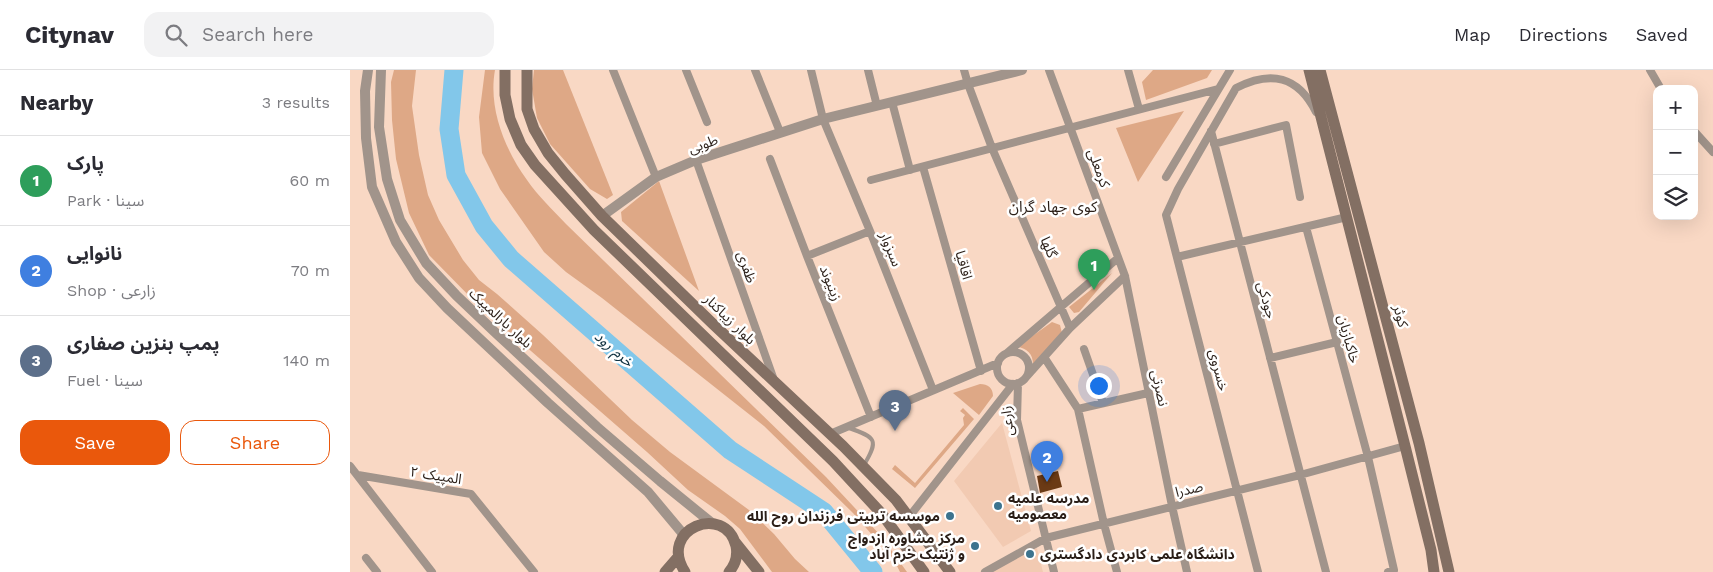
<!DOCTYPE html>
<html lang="en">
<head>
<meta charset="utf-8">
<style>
  :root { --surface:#fff; --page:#f2f2f3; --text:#2b2b33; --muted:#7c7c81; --line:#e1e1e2; --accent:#ea580c }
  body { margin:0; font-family:"Work Sans","Noto Sans Arabic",sans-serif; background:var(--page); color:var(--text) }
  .controls { position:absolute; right:15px; top:15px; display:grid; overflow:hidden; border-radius:10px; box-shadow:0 5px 20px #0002 }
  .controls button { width:45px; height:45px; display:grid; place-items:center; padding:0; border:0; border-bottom:1px solid var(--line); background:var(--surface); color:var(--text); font:25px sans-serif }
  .you { position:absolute; left:748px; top:315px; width:18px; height:18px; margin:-12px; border:4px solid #fff; border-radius:50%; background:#1a73e8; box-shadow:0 0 0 8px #1a73e833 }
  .badge { display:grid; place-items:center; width:32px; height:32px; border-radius:50%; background:var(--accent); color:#fff; font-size:16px; font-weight:700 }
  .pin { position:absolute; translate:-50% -41px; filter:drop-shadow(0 1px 2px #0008) }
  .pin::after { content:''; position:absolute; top:26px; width:18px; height:15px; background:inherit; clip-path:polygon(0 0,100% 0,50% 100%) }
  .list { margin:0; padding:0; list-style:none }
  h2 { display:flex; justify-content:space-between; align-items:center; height:65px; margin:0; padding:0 20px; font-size:21px }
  h2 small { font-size:16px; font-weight:400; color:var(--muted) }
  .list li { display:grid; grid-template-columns:32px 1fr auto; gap:15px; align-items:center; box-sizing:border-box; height:90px; padding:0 20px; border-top:1px solid var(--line) }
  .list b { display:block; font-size:19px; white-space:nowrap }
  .list p { margin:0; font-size:16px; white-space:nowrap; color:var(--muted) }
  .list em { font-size:16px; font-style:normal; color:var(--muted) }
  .actions { display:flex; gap:10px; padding:15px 20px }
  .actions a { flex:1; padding:11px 0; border:1px solid var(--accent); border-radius:15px; text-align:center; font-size:18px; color:var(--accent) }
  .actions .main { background:var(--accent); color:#fff }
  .icon { flex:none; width:28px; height:28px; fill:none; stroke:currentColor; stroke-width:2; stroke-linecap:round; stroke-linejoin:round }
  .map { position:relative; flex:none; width:1363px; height:502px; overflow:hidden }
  header { display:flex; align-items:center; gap:30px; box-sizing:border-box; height:70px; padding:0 25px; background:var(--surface); border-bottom:1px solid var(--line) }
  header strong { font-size:24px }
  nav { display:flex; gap:28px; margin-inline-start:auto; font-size:18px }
  .search { width:350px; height:45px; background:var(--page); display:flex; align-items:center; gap:12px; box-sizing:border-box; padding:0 18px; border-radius:15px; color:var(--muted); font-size:19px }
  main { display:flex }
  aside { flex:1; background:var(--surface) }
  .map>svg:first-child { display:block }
  .built { fill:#f2cab2 }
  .green { fill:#dea886 }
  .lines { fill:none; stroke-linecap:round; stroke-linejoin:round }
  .river { stroke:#82c7ea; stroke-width:19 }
  .building { fill:#6b3a15 }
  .service { stroke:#a1948b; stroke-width:4 }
  .minor { stroke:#a1948b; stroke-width:8 }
  .tertiary { stroke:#a1948b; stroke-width:10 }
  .secondary { stroke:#836f63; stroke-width:11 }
  .poi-dot { fill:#3c738e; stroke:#fff; stroke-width:2 }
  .labels { text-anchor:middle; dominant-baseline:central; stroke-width:5; stroke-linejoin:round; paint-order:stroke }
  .street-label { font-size:14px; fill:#2a1e17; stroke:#fff }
  .poi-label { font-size:14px; font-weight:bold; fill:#2a1e17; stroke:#fff; text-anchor:start }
  .neighbourhood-label { font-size:15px; fill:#2a1e17; stroke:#fff }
  .water-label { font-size:15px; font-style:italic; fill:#113241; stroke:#fff }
</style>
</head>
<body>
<header>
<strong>Citynav</strong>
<div class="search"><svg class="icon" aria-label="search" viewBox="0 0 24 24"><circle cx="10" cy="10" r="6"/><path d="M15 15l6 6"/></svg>Search here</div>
<nav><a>Map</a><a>Directions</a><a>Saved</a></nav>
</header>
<main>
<aside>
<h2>Nearby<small>3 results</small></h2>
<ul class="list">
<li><span class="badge" style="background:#2e9e5b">1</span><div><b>پارک</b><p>Park · سینا</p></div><em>60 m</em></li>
<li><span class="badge" style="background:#3f7fe0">2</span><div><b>نانوایی</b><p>Shop · زارعی</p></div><em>70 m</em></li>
<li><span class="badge" style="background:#5c6f8a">3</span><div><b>پمپ بنزین صفاری</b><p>Fuel · سینا</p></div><em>140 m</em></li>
</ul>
<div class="actions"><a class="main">Save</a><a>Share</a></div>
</aside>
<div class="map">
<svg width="1363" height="502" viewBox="0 0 1363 502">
  <rect width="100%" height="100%" fill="#f9d8c4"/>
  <!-- built -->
  <path class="built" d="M652,353l29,108 -28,16 -49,-66z
    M687,478l6,24h-52l17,-11z"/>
  <!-- green -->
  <path class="green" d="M44,0h22l-4,36 7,49 9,40 11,25 24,40 16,20 18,14 46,41 89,85 38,32 79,58 25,24 21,25 14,13h-37l-32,-43 -15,-13 -37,-26 -41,-38 -170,-148 -48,-49 -20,-42 -13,-54 -4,-39 -1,-38z
    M135,0h10c-7,38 10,80 32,110 11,16 26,30 39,44l260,253 55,59 26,36h-7l-6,-12 -41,-47 -89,-87 -162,-128 -36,-26 -22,-20 -44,-63 -18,-36 -3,-36z
    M184,0h29l50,125 -6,4 -17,-10 -40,-45 -13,-26 -5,-29z
    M803,0h59l-5,8 -61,22 -4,-18z
    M834,41l-46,71 -22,-54z
    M309,111l40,110 -77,-70 -1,-9z
    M762,203l-33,39 -5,1 -5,-6z
    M702,252l8,3 2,8 -29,31c0,-10 -6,-16 -16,-17z
    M630,314c8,0 13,4 13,12l-14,19 -26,-22z
    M613,338l11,11 -59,69 -23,-19 3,-4 20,18 49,-58 -1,-7 2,-3 -5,-4z"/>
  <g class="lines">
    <!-- river -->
    <path class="river" d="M104,0l-5,59 7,46 28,51 27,33 219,191 94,62 49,60"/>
  </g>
  <!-- building -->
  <path class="building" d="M708,401l4,16 -22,6 -3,-17z"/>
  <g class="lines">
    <!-- service -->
    <path class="service" d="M499,358c27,9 30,12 15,37"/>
    <!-- minor -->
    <path class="minor" d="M263,0l43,107
      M336,0l21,52
      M405,0l25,62
      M461,0l12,49 47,112 63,159
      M518,0l9,36
      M614,0l4,14 24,64 78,180
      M699,0l76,206 47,230 15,66
      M778,0l11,39
      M1300,0l11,19
      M542,32l18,68
      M861,61l115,441
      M1344,61l19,21
      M864,74l72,-19 14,72
      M420,89l37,97 64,161
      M346,90l78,220
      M573,97l58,204
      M816,107l64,-107
      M521,110l347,-91
      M956,157l62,230 26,113 -6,2
      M457,186l63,-25
      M827,187l170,-40
      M734,279l19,54
      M647 298a16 16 0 1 1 32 0a16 16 0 1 1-32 0Z
      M657,283l111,-95
      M694,287l34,52 26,115 13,48
      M920,288l67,-16
      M677,306l43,-48 55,-52
      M668,313l-1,37 37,152
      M728,339l70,-16
      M480,364l168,-71
      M0,396l82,106
      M8,405l113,19 63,78
      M559,447l104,-133
      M16,488l11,14
      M635,502l61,-34 254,-63 105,-29
      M908,502l-92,-357 12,-26 58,-101c35,-18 62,-12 80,24"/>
    <!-- tertiary -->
    <path class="tertiary" d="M18,0l-3,21 1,47 6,49 24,55 23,36 28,30 101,95 100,89 36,43
      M31,0l-2,57 8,52 13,41 26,43 30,32 40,38 101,94 63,54 53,43
      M252,146l54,-39 40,-17 127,-41 199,-49"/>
    <!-- secondary -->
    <path class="secondary" d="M155,0v25l5,24 11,26 14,20 59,65 239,231 49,53 42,58
      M177,0v39l7,20 14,24 17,21 37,42 111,108 130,122 53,54 54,72
      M959,0l96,376 26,104 3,22
      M970,0l99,373 30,129
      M385,472l24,30
      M315,502l13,-15
      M335,502c-28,-43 40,-70 51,-26 2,10 -1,19 -7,26"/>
  </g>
  <!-- markers -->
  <g class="poi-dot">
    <circle cx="648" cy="436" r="5"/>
    <circle cx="600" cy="446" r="5"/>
    <circle cx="625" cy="476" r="5"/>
    <circle cx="680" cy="484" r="5"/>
  </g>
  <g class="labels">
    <!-- street labels -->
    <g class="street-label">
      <text transform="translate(353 74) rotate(-20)">طوبی</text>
      <text transform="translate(749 98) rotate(70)">کرمعلی</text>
      <text transform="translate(699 177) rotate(67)">گلها</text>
      <text transform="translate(541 179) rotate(68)">سبزوار</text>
      <text transform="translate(614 195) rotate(74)">اقاقیا</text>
      <text transform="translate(397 197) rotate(71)">ظفری</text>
      <text transform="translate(481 213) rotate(68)">زینیوند</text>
      <text transform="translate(917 230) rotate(75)">جودکی</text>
      <text transform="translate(1051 246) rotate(75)">کوثر</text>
      <text transform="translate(151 248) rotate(43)">بلوار پارالمپیک</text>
      <text transform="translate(380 249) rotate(44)">بلوار زیباکنار</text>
      <text transform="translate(999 269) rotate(75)">خاکبازیان</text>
      <text transform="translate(869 300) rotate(76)">خسروی</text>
      <text transform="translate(810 318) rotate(78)">نصرتی</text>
      <text transform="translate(657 351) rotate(-96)">زارعی</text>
      <text transform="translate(86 405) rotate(9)">المپیک ۲</text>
      <text transform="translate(839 419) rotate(-13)">صدرا</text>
    </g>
    <!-- poi labels -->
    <g class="poi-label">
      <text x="658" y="428">مدرسه علمیه<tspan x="658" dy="16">معصومیه</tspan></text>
      <text x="590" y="446" text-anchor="end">موسسه تربیتی فرزندان روح الله</text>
      <text x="615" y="468" text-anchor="end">مرکز مشاوره ازدواج<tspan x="615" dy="16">و ژنتیک خرم آباد</tspan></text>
      <text x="690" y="484">دانشگاه علمی کابردی دادگستری</text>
    </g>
    <!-- neighbourhood labels -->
    <g class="neighbourhood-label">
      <text x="703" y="137">کوی جهاد گران</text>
    </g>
    <!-- water labels -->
    <g class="water-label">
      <text transform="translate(264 279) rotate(41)">خرم رود</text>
    </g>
  </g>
</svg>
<div class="controls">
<button>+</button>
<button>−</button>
<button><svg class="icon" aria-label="layers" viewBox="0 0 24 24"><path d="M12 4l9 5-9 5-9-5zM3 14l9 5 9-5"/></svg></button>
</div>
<div class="you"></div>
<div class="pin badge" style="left:744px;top:220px;background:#2e9e5b">1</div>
<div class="pin badge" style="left:697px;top:412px;background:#3f7fe0">2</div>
<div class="pin badge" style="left:545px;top:361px;background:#5c6f8a">3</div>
</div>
</main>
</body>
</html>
